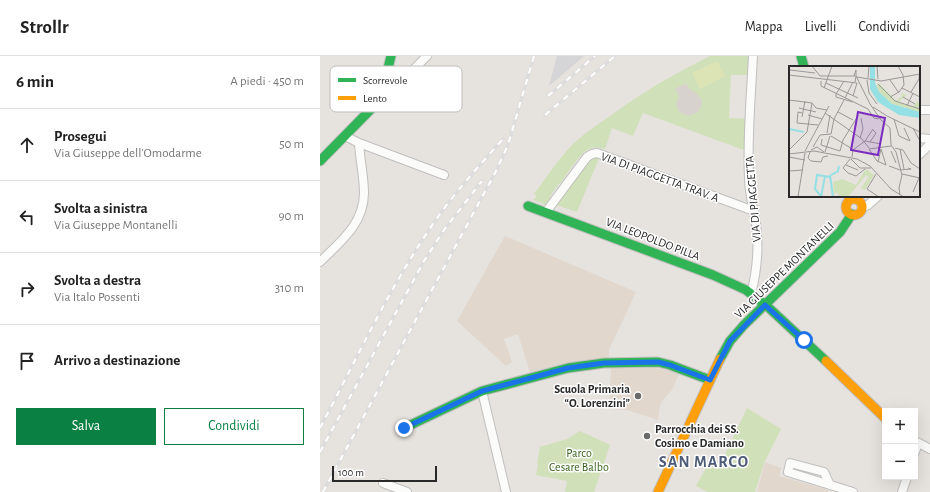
<!DOCTYPE html>
<html lang="it">
<head>
<meta charset="utf-8">
<style>
  :root { --surface:#fff; --page:#f2f2f2; --text:#222; --muted:#767676; --line:#e0e0e0; --accent:#0b8043 }
  body { margin:0; font-family:"Alegreya Sans",sans-serif; background:var(--page); color:var(--text) }
  .controls { position:absolute; right:12px; bottom:12px; display:grid; overflow:hidden; border-radius:0px; box-shadow:0 4px 16px #0002 }
  .controls button { width:36px; height:36px; display:grid; place-items:center; padding:0; border:0; border-bottom:1px solid var(--line); background:var(--surface); color:var(--text); font:20px sans-serif }
  .scale { position:absolute; left:12px; bottom:10px; width:105px; box-sizing:border-box; padding-left:4px; border:2px solid #292929; border-top:0; font-size:11px; line-height:14px; white-space:nowrap; color:#292929; -webkit-text-stroke:3px #fff; paint-order:stroke }
  .stop { position:absolute; width:12px; height:12px; margin:-9px; border:3px solid #1a73e8; border-radius:50%; background:#fff }
  .stop.end { background:#1a73e8; border-color:#fff; box-shadow:0 1px 4px #0008 }
  .list { margin:0; padding:0; list-style:none }
  h2 { display:flex; justify-content:space-between; align-items:center; height:52px; margin:0; padding:0 16px; font-size:17px }
  h2 small { font-size:13px; font-weight:400; color:var(--muted) }
  .list li { display:grid; grid-template-columns:26px 1fr auto; gap:12px; align-items:center; box-sizing:border-box; height:72px; padding:0 16px; border-top:1px solid var(--line) }
  .list b { display:block; font-size:15px; white-space:nowrap }
  .list p { margin:0; font-size:13px; white-space:nowrap; color:var(--muted) }
  .list em { font-size:13px; font-style:normal; color:var(--muted) }
  .actions { display:flex; gap:8px; padding:12px 16px }
  .actions a { flex:1; padding:9px 0; border:1px solid var(--accent); border-radius:0px; text-align:center; font-size:14px; color:var(--accent) }
  .actions .main { background:var(--accent); color:#fff }
  .icon { flex:none; width:22px; height:22px; fill:none; stroke:currentColor; stroke-width:2; stroke-linecap:round; stroke-linejoin:round }
  .map { position:relative; flex:none; width:610px; height:436px; overflow:hidden }
  header { display:flex; align-items:center; gap:24px; box-sizing:border-box; height:56px; padding:0 20px; background:var(--surface); border-bottom:1px solid var(--line) }
  header strong { font-size:19px }
  nav { display:flex; gap:22px; margin-inline-start:auto; font-size:14px }
  main { display:flex }
  aside { flex:1; background:var(--surface) }
  .map>svg:first-child { display:block }
  .industrial { fill:#d5d4d6 }
  .education { fill:#e1d7cd }
  .green { fill:#d0e0b9 }
  .pitch { fill:#dce4b6 }
  .plaza { fill:#d7d2ce }
  .lines { fill:none; stroke-linecap:round; stroke-linejoin:round }
  .street-casing { stroke:#c0bfbf; stroke-width:10 }
  .fast-casing { stroke:#c0bfbf; stroke-width:11 }
  .slow-casing { stroke:#c0bfbf; stroke-width:11 }
  .street { stroke:#fbfbfa; stroke-width:8 }
  .fast { stroke:#30b455; stroke-width:9 }
  .slow { stroke:#ff9f0a; stroke-width:9 }
  .rail-casing { stroke:#ddd; stroke-width:3.5 }
  .rail { stroke:#fff; stroke-width:2; stroke-dasharray:6; stroke-linecap:butt }
  .route { stroke:#1a73e8; stroke-width:5 }
  .poi-dot { fill:#6b6a68; stroke:#fff; stroke-width:1.5 }
  .labels { text-anchor:middle; dominant-baseline:central; stroke-width:3; stroke-linejoin:round; paint-order:stroke }
  .street-label { font-size:12px; fill:#292929; stroke:#fff }
  .poi-label { font-size:12px; font-weight:bold; fill:#292929; stroke:#fff; text-anchor:end }
  .park-label { font-size:12px; fill:#38621d; stroke:#fff }
  .district-label { font-size:16px; font-weight:bold; letter-spacing:1px; fill:#4c5b77; stroke:#fff }
  .inset-river { fill:none; stroke:#95e0e5; stroke-width:2 }
  .inset-road { fill:none; stroke:#9a9896; stroke-width:1 }
  .view { fill:#7b2cbf; fill-opacity:0.15; stroke:#7b2cbf; stroke-width:2 }
  .inset-edge { fill:none; stroke:#292929; stroke-width:2 }
  .key { fill:#fff; stroke:#bfbfbf; stroke-width:1 }
  .key-label { font-size:11px; fill:#292929 }
</style>
</head>
<body>
<header>
<strong>Strollr</strong>
<nav><a>Mappa</a><a>Livelli</a><a>Condividi</a></nav>
</header>
<main>
<aside>
<h2>6 min<small>A piedi · 450 m</small></h2>
<ul class="list">
<li><svg class="icon" aria-label="ahead" viewBox="0 0 24 24"><path d="M12 20V5M6 11l6-6 6 6"/></svg><div><b>Prosegui</b><p>Via Giuseppe dell'Omodarme</p></div><em>50 m</em></li>
<li><svg class="icon" aria-label="left" viewBox="0 0 24 24"><path d="M17 20v-9H6M10 6l-5 5 5 5"/></svg><div><b>Svolta a sinistra</b><p>Via Giuseppe Montanelli</p></div><em>90 m</em></li>
<li><svg class="icon" aria-label="right" viewBox="0 0 24 24"><path d="M7 20v-9h11M14 6l5 5-5 5"/></svg><div><b>Svolta a destra</b><p>Via Italo Possenti</p></div><em>310 m</em></li>
<li><svg class="icon" aria-label="arrive" viewBox="0 0 24 24"><path d="M6 21V4h12l-3 4 3 4H6"/></svg><div><b>Arrivo a destinazione</b></div></li>
</ul>
<div class="actions"><a class="main">Salva</a><a>Condividi</a></div>
</aside>
<div class="map">
<svg width="610" height="436" viewBox="0 0 610 436">
  <rect width="100%" height="100%" fill="#e6e2de"/>
  <!-- industrial -->
  <path class="industrial" d="M237,0h27l-35,30z"/>
  <!-- education -->
  <path class="education" d="M185,180l131,56 -27,58v9l-43,4 -36,9 -12,-38 -14,5 8,23 -6,4 -49,-45z
    M291,312h41l12,1 15,5 -7,16 -10,11 -2,5 -2,14 -31,-10 -18,-1z
    M445,406l16,6 -2,8 49,14v2h-71z"/>
  <!-- green -->
  <path class="green" d="M390,0h41l-1,19h-19l-2,43 18,1 -1,31 -5,-1 -98,-36 -10,23 -21,-8 -7,21c-4,-1 -8,-2 -13,-1 -12,3 -24,26 -32,36h-1l-9,12 1,2 -5,7 -13,-5 4,-4 -3,-2c13,-17 25,-36 40,-51 12,-11 26,-20 39,-29 31,-23 63,-41 97,-58z
    M274,102h5l-22,54 -21,-7 33,-45z
    M427,352l34,21 -16,32 -10,31h-47l-12,-6 11,-20 11,3z
    M260,375l30,14 -16,47h-29l2,-11 -31,-6 2,-10 -1,-1 3,-17 27,-8z"/>
  <!-- pitch -->
  <path class="pitch" d="M397,5l8,15 -25,13 -8,-16z"/>
  <!-- plaza -->
  <path class="plaza" d="M366,27l4,7 5,2 7,8v4l-4,8 -8,4 -7,-2 -4,-2 -3,-8 3,-8 -4,-7z"/>
  <g class="lines">
    <!-- street casing -->
    <g class="street-casing">
      <path id="street" d="M58,46l10,-7 39,-39
        M599,54h11
        M25,80l14,7 85,32
        M599,82l11,1
        M599,99l11,-11
        M541,152l7,-3 10,-9
        M226,156l41,-55 5,-3 5,-1 157,58
        M0,206c20,-20 44,-38 44,-69 0,-16 -4,-33 -5,-50
        M431,238c6,-23 8,-47 5,-70 -2,-15 -7,-30 -7,-46 -2,-40 2,-81 4,-122
        M162,335l24,101
        M595,385l15,8
        M595,396l3,-9
        M63,427l24,9
        M510,429l-6,-13 -34,-9 -2,9 65,20
        M582,436l5,-15"/>
    </g>
    <!-- fast casing -->
    <g class="fast-casing">
      <path id="fast" d="M481,0l3,11
        M0,105l57,-58 8,-22 6,-25
        M208,150l185,69 33,15 23,18 57,53
        M400,303l10,-18 14,-16 96,-93 12,-18
        M84,372l78,-37 86,-23 36,-5 54,-1 12,3 40,15"/>
    </g>
    <!-- slow casing -->
    <g class="slow-casing">
      <path id="slow" d="M526 151a8 8 0 1 1 16 0a8 8 0 1 1-16 0Z
        M506,305l59,57
        M338,436l62,-133"/>
    </g>
    <!-- street -->
    <use href="#street" class="street"/>
    <!-- fast -->
    <use href="#fast" class="fast"/>
    <!-- slow -->
    <use href="#slow" class="slow"/>
    <!-- rail casing -->
    <g class="rail-casing">
      <path id="rail" d="M228,40l47,-40
        M225,59l70,-59
        M0,372c37,-70 70,-142 115,-207 20,-29 44,-55 68,-82
        M0,396l104,-191 20,-31 38,-49
        M3,436l172,-319 13,-28 26,-89"/>
    </g>
    <!-- rail -->
    <use href="#rail" class="rail"/>
  </g>
  <g class="lines">
    <!-- route -->
    <path class="route" d="M84,372l78,-37 86,-23 36,-5 54,-1 12,3 40,15 20,-39 35,-36 39,35"/>
  </g>
  <!-- markers -->
  <g class="poi-dot">
    <circle cx="318" cy="340" r="4"/>
    <circle cx="327" cy="380" r="4"/>
  </g>
  <g class="labels">
    <!-- street labels -->
    <g class="street-label">
      <text transform="translate(340 121) rotate(20)">VIA DI PIAGGETTA TRAV. A</text>
      <text transform="translate(433 143) rotate(-95)">VIA DI PIAGGETTA</text>
      <text transform="translate(333 183) rotate(21)">VIA LEOPOLDO PILLA</text>
      <text transform="translate(464 214) rotate(-44)">VIA GIUSEPPE MONTANELLI</text>
    </g>
    <!-- poi labels -->
    <g class="poi-label">
      <text x="310" y="333">Scuola Primaria<tspan x="310" dy="14">“O. Lorenzini”</tspan></text>
      <text x="335" y="373" text-anchor="start">Parrocchia dei SS.<tspan x="335" dy="14">Cosimo e Damiano</tspan></text>
    </g>
    <!-- park labels -->
    <g class="park-label">
      <text x="259" y="397">Parco<tspan x="259" dy="14">Cesare Balbo</tspan></text>
    </g>
    <!-- district labels -->
    <g class="district-label">
      <text x="384" y="406">SAN MARCO</text>
    </g>
  </g>
  <!-- overview -->
  <g transform="translate(469 10)">
    <rect width="131" height="131" fill="#e6e2de"/>
    <path d="M86,14l2,5 2,-2 17,18 6,-5 -1,-3 6,2 -9,7 15,5 4,-6 3,4v7l-28,-8 -13,-12zM77,103l8,6 -9,15 -4,-2 8,-11 -3,-2 -18,22h-12l3,-3 -3,-2 -2,3 -1,-13 9,-3 14,6z" fill="#d0e0b9"/>
    <path d="M81,0h5v17l4,9 13,12 28,8v6l-21,-3 -21,-13 -8,-13z" fill="#95e0e5"/>
    <path class="inset-river" d="M0,63l15,3M41,109l3,22M42,109l7,-4 1,-5M32,130l-6,-7 2,-14 13,2M32,131l4,-21"/>
    <path class="inset-road" d="M23,0l8,10h35M88,0l1,13M0,2l1,2 25,3M0,9l68,8M65,10l2,-6v6M68,11l24,4 39,-7M79,12l1,-12M78,14l2,13 8,11M101,14l9,13M32,15v5l47,23 6,9 5,1M66,16l1,-6 14,28 11,16 9,8 1,17 5,7 6,23 -3,13 1,7M37,17l32,15M89,18l17,17 25,8M35,22l8,-22M113,22l18,9M122,26l8,-13 1,-10M47,28v3l17,5M47,28l8,-13M64,30l4,-13M101,31l9,-5 5,-7 -1,-10 -5,-9M114,31l12,7M56,32l8,-16M0,34l23,3M23,37l4,5 11,2M118,40l6,-13M84,41l14,9 33,16M10,42l17,4M49,46l15,8M13,47l-4,-1 -1,11 21,2M36,47l37,26 7,9M19,49l14,4M13,51l3,-16M105,53l5,17 11,5 -6,-13M124,62l7,13M38,67l3,-18M42,68l3,-15 10,-19M42,70l23,14M71,72l3,-9 -2,-11M33,73l-1,6 19,6 3,-11 15,-24M76,75l16,3M81,76l6,-9 -3,-3M24,81l7,-12 11,-1M106,82l8,2 8,13 9,6M80,83l8,12 9,4 -5,-16M80,83l22,-3M111,83l4,20M0,84l18,-18 5,-29M22,84l6,-3 7,5M16,85l24,-45M102,85l5,12M21,86l-2,6 3,3 10,1 2,-5 5,-1M36,86l5,-16M0,88l25,-3 43,8 13,7 21,23 13,8M0,91l16,3M63,91l1,-7 12,-9 8,-12M61,93l-7,9 5,5 8,3 9,-7M62,93l9,9h11M89,96l3,-13M57,99l12,5M100,100l11,4 11,-1 -3,-1M0,105l14,-1M87,108l-9,15 12,8M113,108l18,4M124,126l6,-14M9,131l7,-44"/>
    <path class="view" d="M69,46l27,6 -7,37 -27,-5z"/>
    <rect width="131" height="131" class="inset-edge"/>
  </g>
  <!-- legend -->
  <rect x="10" y="10" width="132" height="46" rx="6" class="key"/>
  <rect x="18" y="22" width="18" height="4" fill="#30b455"/>
  <rect x="18" y="40" width="18" height="4" fill="#ff9f0a"/>
  <g class="key-label">
    <text x="43" y="28">Scorrevole</text>
    <text x="43" y="46">Lento</text>
  </g>
</svg>
<div class="controls">
<button>+</button>
<button>−</button>
</div>
<div class="scale">100 m</div>
<div class="stop" style="left:484px;top:284px"></div>
<div class="stop end" style="left:84px;top:372px"></div>
</div>
</main>
</body>
</html>
